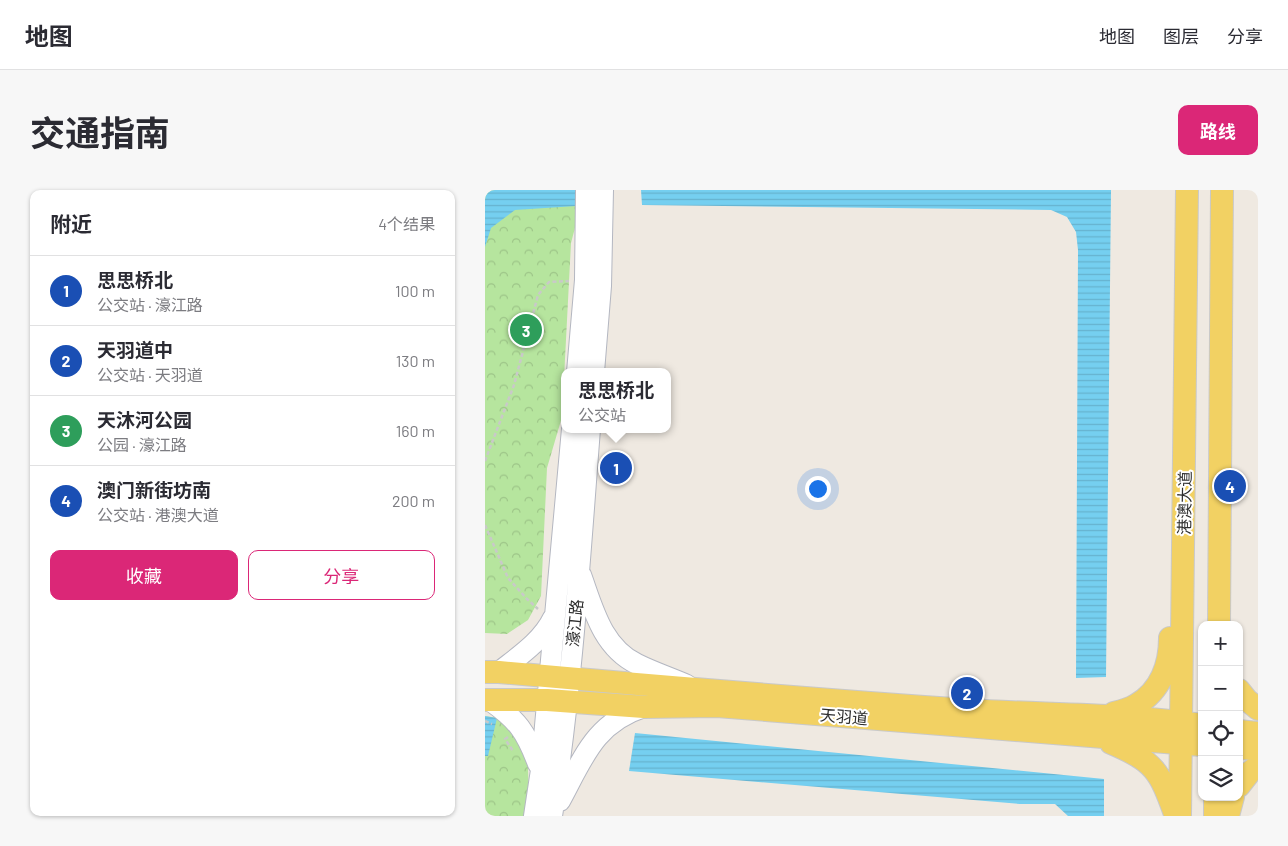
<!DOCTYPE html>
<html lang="zh">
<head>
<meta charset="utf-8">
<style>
  :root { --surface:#fff; --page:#f7f7f7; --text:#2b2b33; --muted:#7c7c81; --line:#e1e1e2; --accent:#db2777 }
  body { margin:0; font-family:Barlow,"Noto Sans SC",sans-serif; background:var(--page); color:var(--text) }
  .controls { position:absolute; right:15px; bottom:15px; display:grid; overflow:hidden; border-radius:10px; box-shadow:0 1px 4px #0004 }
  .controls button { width:45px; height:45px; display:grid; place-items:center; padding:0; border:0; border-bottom:1px solid var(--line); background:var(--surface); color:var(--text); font:25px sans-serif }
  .you { position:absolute; left:332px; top:298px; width:18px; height:18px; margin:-12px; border:4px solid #fff; border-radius:50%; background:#1a73e8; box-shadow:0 0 0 8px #1a73e833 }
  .badge { display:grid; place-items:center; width:32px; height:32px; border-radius:50%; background:var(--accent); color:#fff; font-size:16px; font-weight:700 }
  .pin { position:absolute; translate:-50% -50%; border:2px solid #fff; box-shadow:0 1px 5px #0006 }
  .popup { position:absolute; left:76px; top:178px; width:110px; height:65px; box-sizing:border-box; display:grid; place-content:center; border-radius:10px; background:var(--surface); filter:drop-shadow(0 1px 4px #0005); font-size:16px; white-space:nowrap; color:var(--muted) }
  .popup b { font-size:19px; color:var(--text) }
  .popup::after { content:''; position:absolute; left:50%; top:100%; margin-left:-10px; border:10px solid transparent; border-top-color:var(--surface) }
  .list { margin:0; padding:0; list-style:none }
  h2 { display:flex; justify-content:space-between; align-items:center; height:65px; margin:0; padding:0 20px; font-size:21px }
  h2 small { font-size:16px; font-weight:400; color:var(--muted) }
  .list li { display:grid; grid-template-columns:32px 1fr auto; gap:15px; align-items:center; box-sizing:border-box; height:70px; padding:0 20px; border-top:1px solid var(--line) }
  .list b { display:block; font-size:19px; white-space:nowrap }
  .list p { margin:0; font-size:16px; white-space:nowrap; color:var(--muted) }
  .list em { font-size:16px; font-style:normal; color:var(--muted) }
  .actions { display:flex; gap:10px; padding:15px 20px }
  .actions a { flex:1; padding:11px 0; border:1px solid var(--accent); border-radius:10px; text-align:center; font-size:18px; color:var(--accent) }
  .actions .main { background:var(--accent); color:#fff }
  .icon { flex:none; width:28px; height:28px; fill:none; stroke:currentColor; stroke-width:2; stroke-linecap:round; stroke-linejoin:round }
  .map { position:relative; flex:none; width:773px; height:626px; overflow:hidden; border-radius:10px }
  header { display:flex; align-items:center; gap:30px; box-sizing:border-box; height:70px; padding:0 25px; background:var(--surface); border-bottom:1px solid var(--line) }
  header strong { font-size:24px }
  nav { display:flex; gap:28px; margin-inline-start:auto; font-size:18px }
  .intro { display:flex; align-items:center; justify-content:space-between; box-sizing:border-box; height:120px; padding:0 30px }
  h1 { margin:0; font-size:35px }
  .button { padding:12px 22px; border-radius:10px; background:var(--accent); color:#fff; font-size:18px; font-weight:700 }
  main { display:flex; gap:30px; padding:0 30px }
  aside { flex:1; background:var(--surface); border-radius:10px; box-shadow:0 1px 4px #0004 }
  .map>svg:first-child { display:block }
  .park { fill:url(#park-crowns) }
  .water { fill:url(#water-rules) }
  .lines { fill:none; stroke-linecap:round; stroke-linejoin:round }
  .secondary-casing { stroke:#b4b7c1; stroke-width:22 }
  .primary-casing { stroke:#c9c9c9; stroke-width:24 }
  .path { stroke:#c9c9c9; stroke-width:2.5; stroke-dasharray:4 2.5; stroke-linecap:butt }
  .secondary { stroke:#fff; stroke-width:20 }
  .primary { stroke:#f2d163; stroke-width:22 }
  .labels { text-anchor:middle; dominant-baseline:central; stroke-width:4; stroke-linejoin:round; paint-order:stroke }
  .street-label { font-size:16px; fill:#2e2e2e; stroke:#fff }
</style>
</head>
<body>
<header>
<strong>地图</strong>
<nav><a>地图</a><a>图层</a><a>分享</a></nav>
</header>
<div class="intro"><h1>交通指南</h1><a class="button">路线</a></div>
<main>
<aside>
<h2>附近<small>4个结果</small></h2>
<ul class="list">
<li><span class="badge" style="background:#1a4fb4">1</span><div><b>思思桥北</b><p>公交站 · 濠江路</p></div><em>100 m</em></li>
<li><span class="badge" style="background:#1a4fb4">2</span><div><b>天羽道中</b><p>公交站 · 天羽道</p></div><em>130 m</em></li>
<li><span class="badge" style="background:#2e9e5b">3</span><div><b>天沐河公园</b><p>公园 · 濠江路</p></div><em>160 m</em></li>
<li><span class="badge" style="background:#1a4fb4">4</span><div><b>澳门新街坊南</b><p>公交站 · 港澳大道</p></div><em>200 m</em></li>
</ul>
<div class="actions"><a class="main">收藏</a><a>分享</a></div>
</aside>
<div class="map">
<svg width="773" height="626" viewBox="0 0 773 626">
  <defs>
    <pattern id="park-crowns" width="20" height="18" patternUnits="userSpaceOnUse" patternTransform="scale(1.25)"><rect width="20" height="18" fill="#b6e59e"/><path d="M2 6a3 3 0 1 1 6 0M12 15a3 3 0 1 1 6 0" fill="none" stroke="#9dc588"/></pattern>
    <pattern id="water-rules" width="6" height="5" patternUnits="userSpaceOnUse" patternTransform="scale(1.25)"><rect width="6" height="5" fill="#75cff0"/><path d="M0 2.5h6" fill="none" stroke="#66b2ce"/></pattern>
  </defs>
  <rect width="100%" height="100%" fill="#efe9e1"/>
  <!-- park -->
  <path class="park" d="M0,0h91v34l-5,19 -9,174 -15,51 -6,128 -13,24 -21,14 -22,-1z
    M0,526l12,2 18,10 12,18 3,70h-45z"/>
  <!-- water -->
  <path class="water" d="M0,0h90l1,16 -61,4 -24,18 -6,19z
    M156,0h470l-5,487 -30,1 2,-428 -2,-18 -9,-15 -16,-7 -409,-5z
    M0,526l12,2 -9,38h-3z
    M150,543l469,46v37h-36l-13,-12h-35l-391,-33z"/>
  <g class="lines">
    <!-- secondary casing -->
    <g class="secondary-casing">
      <path id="secondary" d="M92,182l8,-92 1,-90
        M109,182l7,-86 2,-96
        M96,385c12,33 21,72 56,89 16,8 34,14 50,21
        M14,482c20,-16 43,-31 54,-54
        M4,510c29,20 37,32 49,64
        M75,611c23,-42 34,-78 84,-94
        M49,626l7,-46 31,-341
        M67,626c20,-128 28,-258 38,-387"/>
    </g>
    <!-- primary casing -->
    <g class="primary-casing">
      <path id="primary" d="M734,435l3,-435
        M0,482h14c156,14 312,27 469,38 79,5 155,3 234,15
        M754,500l8,10 11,9
        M0,510h62l97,7 73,-1 485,39
        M629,523c8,-2 16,-4 22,-8 25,-14 34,-41 34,-67
        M754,541l19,2
        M626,553c44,19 48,27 64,71
        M754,558l19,1
        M754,596l11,-14 8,-6
        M730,607v19
        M695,626l7,-626
        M743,626l5,-19"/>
    </g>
    <!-- path -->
    <path class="path" d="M0,271l29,-76 24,-90 11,-13 20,-1
      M0,335l23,53 19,21 11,10
      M0,531l7,3
      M23,547l-3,2 8,12"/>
    <!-- secondary -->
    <use href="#secondary" class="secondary"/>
    <!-- primary -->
    <use href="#primary" class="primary"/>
  </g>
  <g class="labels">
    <!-- street labels -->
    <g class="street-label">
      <text transform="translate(699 313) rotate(-89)">港澳大道</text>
      <text transform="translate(89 433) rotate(-84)">濠江路</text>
      <text transform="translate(359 526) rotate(5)">天羽道</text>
    </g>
  </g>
</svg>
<div class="controls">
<button>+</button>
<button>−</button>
<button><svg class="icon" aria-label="locate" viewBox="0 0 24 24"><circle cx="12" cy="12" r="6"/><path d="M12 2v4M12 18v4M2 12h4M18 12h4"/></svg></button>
<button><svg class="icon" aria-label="layers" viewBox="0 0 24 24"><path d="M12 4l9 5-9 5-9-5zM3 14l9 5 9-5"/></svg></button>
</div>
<div class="you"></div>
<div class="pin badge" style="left:131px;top:278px;background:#1a4fb4">1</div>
<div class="popup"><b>思思桥北</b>公交站</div>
<div class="pin badge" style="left:482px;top:503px;background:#1a4fb4">2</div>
<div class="pin badge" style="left:41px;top:140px;background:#2e9e5b">3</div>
<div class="pin badge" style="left:745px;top:296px;background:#1a4fb4">4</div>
</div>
</main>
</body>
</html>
